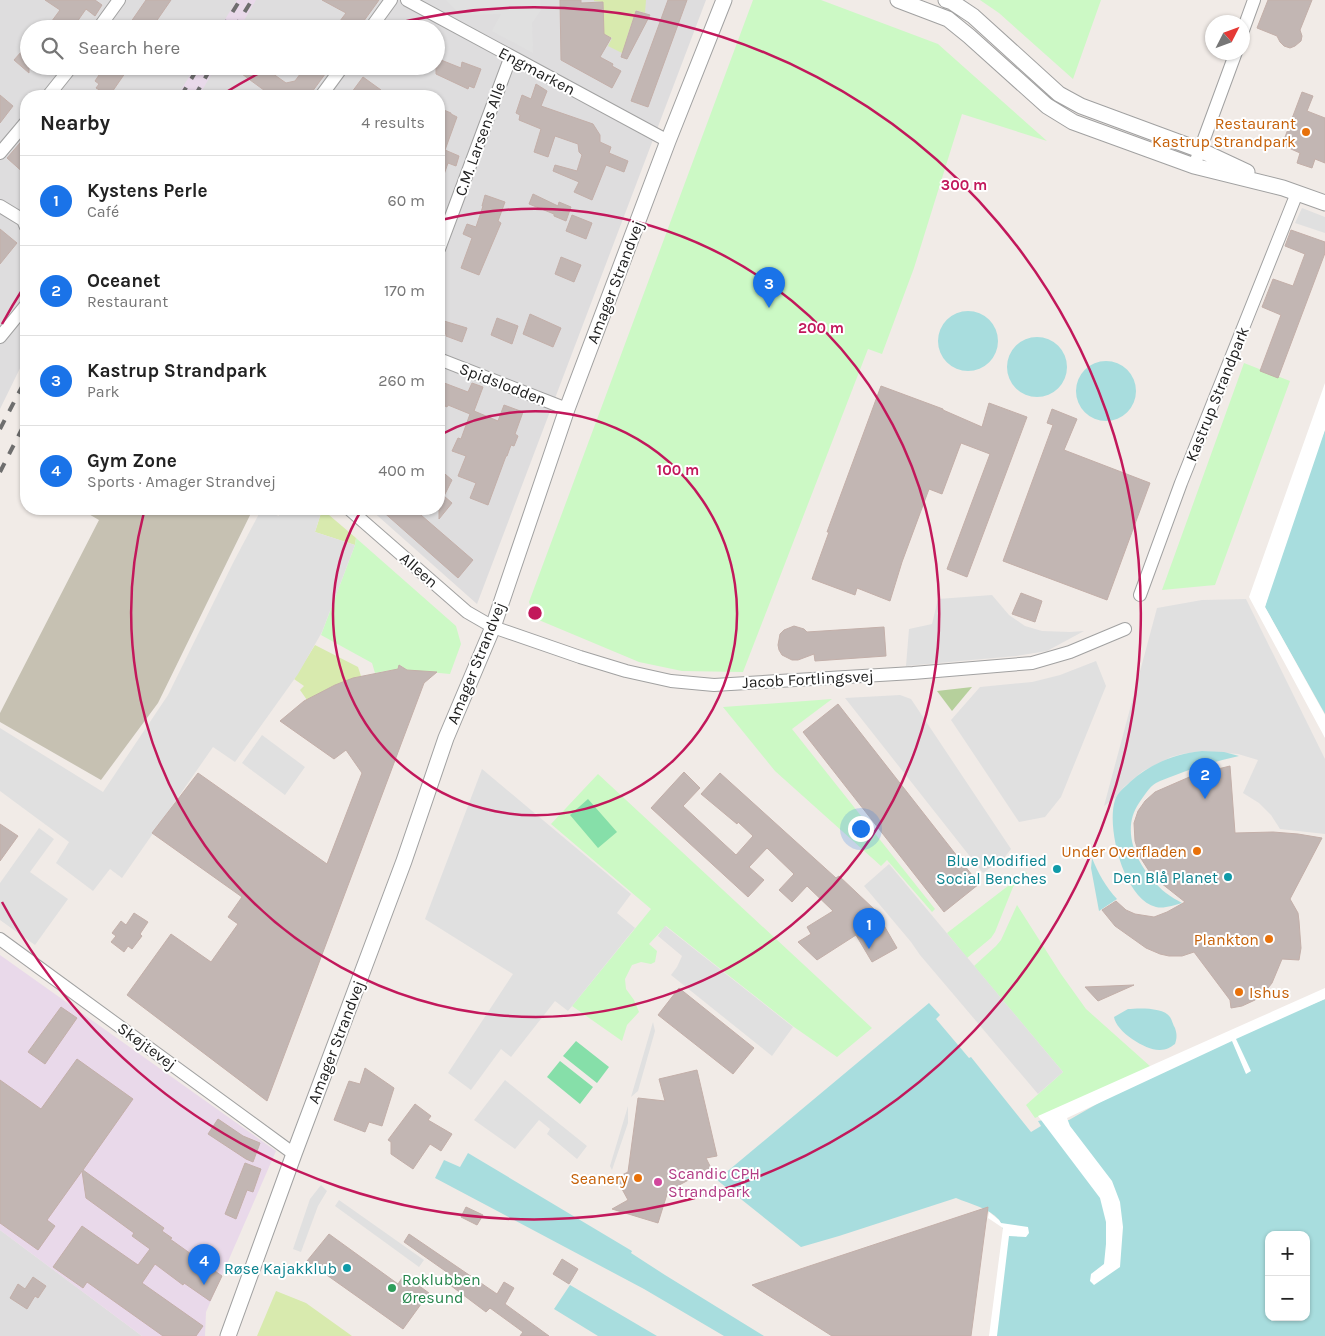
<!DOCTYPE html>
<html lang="en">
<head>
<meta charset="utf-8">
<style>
  :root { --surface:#fff; --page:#f2f2f2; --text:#222; --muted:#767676; --line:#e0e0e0; --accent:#1a73e8 }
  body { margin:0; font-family:Karla,sans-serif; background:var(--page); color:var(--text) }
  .controls { position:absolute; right:15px; bottom:15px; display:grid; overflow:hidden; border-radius:10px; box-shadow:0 1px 4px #0004 }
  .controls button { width:45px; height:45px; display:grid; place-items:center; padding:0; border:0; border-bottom:1px solid var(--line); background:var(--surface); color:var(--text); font:25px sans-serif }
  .compass { position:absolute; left:1205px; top:15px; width:45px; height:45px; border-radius:50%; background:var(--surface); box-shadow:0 1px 4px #0004; rotate:48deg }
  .you { position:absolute; left:860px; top:828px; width:18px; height:18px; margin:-12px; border:4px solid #fff; border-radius:50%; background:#1a73e8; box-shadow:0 0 0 8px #1a73e833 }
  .badge { display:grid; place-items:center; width:32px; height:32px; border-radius:50%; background:var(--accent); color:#fff; font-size:16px; font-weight:700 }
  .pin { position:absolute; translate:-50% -41px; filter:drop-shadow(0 1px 2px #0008) }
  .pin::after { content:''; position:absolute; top:26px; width:18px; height:15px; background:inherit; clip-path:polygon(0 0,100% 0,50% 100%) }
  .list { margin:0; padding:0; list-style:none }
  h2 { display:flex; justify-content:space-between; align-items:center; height:65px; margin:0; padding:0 20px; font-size:21px }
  h2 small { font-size:16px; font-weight:400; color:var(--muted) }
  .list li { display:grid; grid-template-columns:32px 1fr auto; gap:15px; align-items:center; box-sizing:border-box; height:90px; padding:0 20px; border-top:1px solid var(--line) }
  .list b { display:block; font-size:19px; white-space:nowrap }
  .list p { margin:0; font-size:16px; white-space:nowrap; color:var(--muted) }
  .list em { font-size:16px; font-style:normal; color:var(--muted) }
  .icon { flex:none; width:28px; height:28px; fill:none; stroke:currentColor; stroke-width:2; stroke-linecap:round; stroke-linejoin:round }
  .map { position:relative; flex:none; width:1325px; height:1336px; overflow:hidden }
  .search { position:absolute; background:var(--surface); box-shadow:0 1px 4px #0004; left:20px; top:20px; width:425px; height:55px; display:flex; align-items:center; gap:12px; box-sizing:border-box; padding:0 18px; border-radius:28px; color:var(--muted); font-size:19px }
  .panel { position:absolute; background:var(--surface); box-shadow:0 1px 4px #0004; left:20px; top:90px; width:425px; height:425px; border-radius:20px }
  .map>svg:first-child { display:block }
  .residential { fill:#deddde; fill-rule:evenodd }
  .industrial { fill:#e9d9ea }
  .construction { fill:#c6c1b2 }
  .grass { fill:#d8eaae }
  .forest { fill:#b6d09c }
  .park { fill:#ccf9c5 }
  .pitch { fill:#86dfa9 }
  .parking { fill:#e0e0e0 }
  .water { fill:#a8ddde; fill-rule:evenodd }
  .pier { fill:#fff }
  .building { fill:#c2b6b3; stroke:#c3afa9 }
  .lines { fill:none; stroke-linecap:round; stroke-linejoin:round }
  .minor-casing { stroke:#a1a1a1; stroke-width:14 }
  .tertiary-casing { stroke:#a1a1a1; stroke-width:17 }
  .minor { stroke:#fff; stroke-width:12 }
  .tertiary { stroke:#fff; stroke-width:15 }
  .rail { stroke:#6e6e6e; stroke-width:4; stroke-dasharray:10 10; stroke-linecap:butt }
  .ring { fill:none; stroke:#c2185b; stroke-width:2.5 }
  .food-dot { fill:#e8710a; stroke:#fff; stroke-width:2 }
  .culture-dot { fill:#0f9aa8; stroke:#fff; stroke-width:2 }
  .hotel-dot { fill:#d1479c; stroke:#fff; stroke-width:2 }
  .leisure-dot { fill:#2e9e5b; stroke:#fff; stroke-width:2 }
  .labels { text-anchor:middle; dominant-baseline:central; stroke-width:4; stroke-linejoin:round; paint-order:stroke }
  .street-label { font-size:16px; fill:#202020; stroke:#fff }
  .food-label { font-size:16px; fill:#c56008; stroke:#fff; text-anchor:end }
  .culture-label { font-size:16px; fill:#0d838f; stroke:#fff; text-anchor:end }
  .hotel-label { font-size:16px; fill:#b23c85; stroke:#fff; text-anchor:start }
  .leisure-label { font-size:16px; fill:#27864d; stroke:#fff; text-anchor:start }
  .centre { fill:#c2185b; stroke:#fff; stroke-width:2.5 }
  .ring-label { font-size:15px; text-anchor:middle; font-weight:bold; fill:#c2185b; stroke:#fff; stroke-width:4; stroke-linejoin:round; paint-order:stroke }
</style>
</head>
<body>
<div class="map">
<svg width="1325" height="1336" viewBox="0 0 1325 1336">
  <rect width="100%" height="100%" fill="#f1ebe7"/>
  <!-- residential -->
  <path class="residential" d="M0,0h706l-229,604 -107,-95h69v-413h-413v260l-26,53zM29,29h407v37h-407z
    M0,1230l142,106h-142z"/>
  <!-- industrial -->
  <path class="industrial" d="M237,0h19l-17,29h-20z
    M196,66h20l-17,30h-22z
    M0,955l276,196 -70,161 -1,24h-63l-142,-106z"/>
  <!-- construction -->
  <path class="construction" d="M80,509h173l-95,194 -57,77 -101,-58v-9l99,-193z"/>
  <!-- grass -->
  <path class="grass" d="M594,0h52l-1,13 -9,-3 -10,30 9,4 -11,10 -16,-8 4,-8 -8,-4 -1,-32 -9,-1z
    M307,509h15l34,29 -1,7 -40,-13 6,-19z
    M315,645l43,22 3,9 -26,9 -28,15 -7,-10 4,-4 -10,-7z
    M276,1291l30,12 46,33h-95z"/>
  <!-- forest -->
  <path class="forest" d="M972,687l-20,24 -15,-20z"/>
  <!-- park -->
  <path class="park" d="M753,0h68l117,44 109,97 -85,-27 -48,154 -32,86 -14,-5 -125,323 -61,-1 -43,-9 -105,-44 -5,-16z
    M980,0h121l-28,79 -74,-66z
    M1244,363l46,18 -75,204 -53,5z
    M356,538l100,88 5,18 -11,30 -43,-4 -7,-5 -2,5h-6l-17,3 -3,-10 -51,-28 34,-90z
    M832,699l-40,30 143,180 -3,3 -45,-52 -6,6 -106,-95 -52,-64z
    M598,774l274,254 -35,29 -43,-30 -128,-101 -17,18 8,7 -2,11 -4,2 -10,-2 -9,3 -7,14 1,10 8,11 5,12 -12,13 -5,16 -50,-35 79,-97 -100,-85z
    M1026,872l1,1 -14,14 -18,45 -4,6 -24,20 -20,-25z
    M1017,905l44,69 25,35 65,58 -116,51 -9,-13 37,-33 -89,-106 22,-20 5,-6z"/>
  <!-- pitch -->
  <path class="pitch" d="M588,799l29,33 -19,16 -28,-33z
    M576,1041l33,26 -12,16 -34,-27z
    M560,1061l33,26 -13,17 -33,-27z"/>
  <!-- parking -->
  <path class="parking" d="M446,0h94l1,10 -9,13 1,30 -41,-22 9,-17 -40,1z
    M1302,208l23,9v16l-30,-10z
    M282,509h25l14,4 -6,19 40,13 -33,87 -24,42 -63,88 -22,-15 -91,131 -12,-9 -17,22 -37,-28 13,-21 -69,-51v-63l103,64 65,-97 66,-134 27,-51 18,6z
    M992,595l17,20 16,11 17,5 28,1 14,-1 -37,20 -31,5 -110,10 3,-37 23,-5 6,-25z
    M1246,599l79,160v75l-45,-5 -9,-14 -12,-12 -16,-10 15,-33 -20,-6 -36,-3 -20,3 -11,3 -28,14 -19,16 -9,11 -11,8 53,-198 45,-8z
    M1096,661l10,25 -45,111 -16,20 -26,5 -68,-102 29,-33 52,-5 28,-7z
    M900,695l11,4 100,150 -7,9 -21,15 -138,-175z
    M262,735l43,32 -20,28 -43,-32z
    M482,769l149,125 -14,19 18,15 -67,83 -13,-10 -44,56 -10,-8 -30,41 -23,-17 65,-99 -88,-55z
    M39,828l15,11 -24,33 38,27 -33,46 -35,-25v-37z
    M889,864l174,208 -25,22 -118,-139 -9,-13 -47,-56z
    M665,926l128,101 -21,29 -101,-81 6,-8 5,-11 -24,-20z
    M653,1022l2,9 -17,60 -7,6z
    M505,1080l82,66 -10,13 -30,-25 3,-5 -11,-9 -24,29 -41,-29z
    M628,1106v17l-16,47 -2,-4z
    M321,1185l6,6 -9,15 -17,46 -8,-3 17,-50z
    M339,1200l85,60 -5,7 -84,-61z"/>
  <!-- water -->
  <path class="water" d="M938 341a30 30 0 1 1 60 0a30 30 0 1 1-60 0Z
    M1007 367a30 30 0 1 1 60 0a30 30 0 1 1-60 0Z
    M1076 391a30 30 0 1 1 60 0a30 30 0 1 1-60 0Z
    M1325,429v285l-60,-107 15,-57z
    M1202,751l22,1 15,4c-22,5 -44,11 -66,20 -5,2 -12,4 -17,7 -7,4 -12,13 -17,20 -21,31 2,69 27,90 5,4 11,7 16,10 -8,2 -18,6 -26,4 -32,-8 -50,-79 -41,-107 2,-7 10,-13 15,-18 20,-18 44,-28 72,-31z
    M1092,858c6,15 14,29 25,41l-18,12 -8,-43z
    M1325,999v337h-330l10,-101c-2,-5 -3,-11 -6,-15 -10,-12 -29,-16 -43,-22l-117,38 -38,11 -84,-67 212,-177 11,12 -4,4 33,39 2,-1 60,75 10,-6 -3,-5 5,-1 10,2 16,-2 54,-31 168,-76zM1269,1235h37v82h-37z
    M1128,1009c10,-1 36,-2 42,8 2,3 3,8 5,11 2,6 2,10 0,16 -4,3 -9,6 -15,6 -13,1 -44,-18 -46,-33z
    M468,1153l164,98 -1,2 34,22 99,61h-40l-80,-47 -209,-111 9,-18 16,7z
    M570,1285l87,51h-59l-44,-27z"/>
  <!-- pier -->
  <path class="pier" d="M1325,383v47l-60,177 60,108v23l-76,-141z
    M1325,988v11l-89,40 15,32 -5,3 -14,-33 -165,77 3,8 42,55 8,21 3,25 -3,40 -26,18 -4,-4 1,-7 13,-10 2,-20v-22l-6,-24 -62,-82z
    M989,1212l10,8 2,3 27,4 1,6 -3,4 -17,-1 -12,100h-8l14,-108 -15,-10z"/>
  <!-- building -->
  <path class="building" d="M45,0h50l7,5 -7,11 -9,-7 -14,20h-26l14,-19z
    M146,0h25l-20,29h-25z
    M322,0h57l-21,29h-24l12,-16z
    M560,0h21v3l22,-1 1,32 7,4 -11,19 13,7 -1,2 9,5 -9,17 -51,-28z
    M668,0h19l-39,107 -17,-6z
    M1268,0h44l-12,30 2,6 -1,5 -6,5 -5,2 -6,-2 -4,-4 -3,-6 -20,-8z
    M636,11l14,4 -23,44 -6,-2z
    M29,43v30l-15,-13z
    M436,58l25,10 1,-6 19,7 -7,19 -5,-2 -1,3 -32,-15z
    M105,66h25l-18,26h-2l-2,3 -12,-7 3,-4 -4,-3z
    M231,66h31l24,17 9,-2 11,-15h25l-22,30h-37z
    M363,77l18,13 -5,6h-27z
    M536,84l11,7 -6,15 52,18 7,11v7l11,5 -2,6 19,8 -4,11 -18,-7 -14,35 -18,-8 5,-10 -26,-11 2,-6 22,6 5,-16 -3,-3 -1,-8 -23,-8 -7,21 -14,-5 7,-23 -22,-9 1,-5 -4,-2 6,-18 9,4z
    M1302,92l11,4 -6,15 18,7v45l-10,-4 -3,9 -15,-5 3,-10 -18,-8z
    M0,95l13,11 -13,17z
    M439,108l12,5v1l6,3 -12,33 14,6 -3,10 -8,-3 -8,23 -1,-1z
    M26,136v39l-19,-17z
    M533,194l25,12 1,-4 12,5 -5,14 -12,-5v-2l-25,-10z
    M485,195l20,7 -7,19 3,2 -22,52 -18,-7 11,-30 -9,-4 4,-10 9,3 7,-21h-1z
    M572,215l20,8 -6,16 -20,-8z
    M0,229l17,14 -17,21z
    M1291,230l34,12v11l-47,125 -18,-7 21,-56 -19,-8 11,-28 20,7 12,-32 -20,-8z
    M561,257l20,8 -7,17 -19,-8z
    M530,314l31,14 -8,19 -30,-13z
    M497,318l21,8 -6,18 -21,-9z
    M444,321l23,7 -5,14 -16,-6v-2l-6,-2z
    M439,381l29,11 4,-9 11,4 -9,24 24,10 6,-16 19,7 -8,22 3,2 -4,10 -3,-1 -4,11h-1l-18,49 -18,-7 6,-15 -18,-7 8,-20 -14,-5 6,-13 3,1 9,-25 -22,-9 -1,2 -8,-4z
    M881,386l62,23v1l39,17 7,-24 38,14 -60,160 -20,-8 43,-115 -29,-11 -19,51 -13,-5 -27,73 -12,39 -33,-13 -2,7 -43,-16 17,-47h-2z
    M1052,409l25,10 -13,31 86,33 -43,117 -104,-39 50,-136 -6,-2z
    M439,469l13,11 -8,16 8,7 -13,16z
    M380,509h34l59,51 -15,18z
    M1021,593l21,8 -7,21 -23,-8z
    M794,626l10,3 3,3 77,-5 2,29 -71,5 -1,-7 -16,6h-6l-10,-5 -3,-5 -1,-5 2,-11 4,-4z
    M399,665l8,5 30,2 -13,11 -157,418 -140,-106 44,-61 40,28 27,-38 -10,-7 14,-20 -90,-64 46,-60 129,91 35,-91 -16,-23 -12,9 -54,-38 24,-20 31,-16 18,-7 45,-9z
    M838,704l141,180 -35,28 -141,-180z
    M1230,766l5,67 38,-1 25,2 24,4 -32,61 8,14 1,8 2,27 -2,12 -17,-1 -10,24 -7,9 -10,8 -13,6 -11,2 -1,-8 -36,-48 -12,4h-13l-9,-2 -14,-6 -31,-22 -13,-16 14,-9 10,9 9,4 19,3 13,-5 18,-10 -24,-19 -12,-12 -9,-14 -5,-16 -1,-18 4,-12 7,-10 10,-9 39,-17z
    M684,772l16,16 -17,18 53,49 17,-19 -15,-14 -1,2 -36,-30 19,-21 116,105 3,-2 36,34 22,38 -25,14 -16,-27 -39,25 -19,-18 13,-8 -4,-7 26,-16 -26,-25 -15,16 -13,-12 15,-16 -27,-26 -18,19 15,13 -16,17 -97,-89z
    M0,824l18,12 -18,25z
    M134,913l14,9 -8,12 2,2 -10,13 -4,-3 -4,6 -13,-10 5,-6 -4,-3 9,-12 5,4z
    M1134,985l-36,16 -13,-14z
    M679,988l75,60 -21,26 -75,-59z
    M61,1007l16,11 -32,46 -17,-12z
    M77,1059l56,40 -50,71 81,58 -2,3 10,7 -2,1 52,37 -12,25 -26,-18 -1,2 -28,-21 -13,19 61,43 -7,10h-33l-76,-54 -4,6 -30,-21 29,-41 56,39 12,-16 -18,-13 2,-3 -48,-35 -4,-27 -35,49 8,6 -17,24 -38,-27v-143l41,29z
    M365,1068l29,20 -12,38 -13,-4 -4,10 -31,-12 15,-39 11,3z
    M697,1070l20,86 -11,2 5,10 -43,23 -10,32 -46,-14 16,-9 -12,-22 12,-6 10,-74 27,3 -6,-22z
    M415,1104l16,12 -3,4 24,14 -11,17 -11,-7 -17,25 -22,-15v-12l-3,-2z
    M218,1119l25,17 17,7 -7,19 -7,-3 -38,-25z
    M245,1163l16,6 -8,23 -6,-2 -11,29 -11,-5z
    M466,1207l17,8 -6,10 -16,-8z
    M988,1207l-17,129h-139l-80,-51z
    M329,1234l69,50 6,-9 25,18 -26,36 -96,-68z
    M409,1234l88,60 7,-12 10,6 -9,16 44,32h-29l3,-4 -33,-24 -4,4 -40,-30 5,-7 -47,-33z
    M562,1259l16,10 -9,15 -16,-10z
    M33,1277l13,9 -8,12 -3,-2 -8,13 -17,-11 8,-14 7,5z"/>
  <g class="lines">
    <!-- minor casing -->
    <g class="minor-casing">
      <path id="minor" d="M407,0l261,141
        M98,29l21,-29
        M370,29l21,-29
        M1242,33l12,-33
        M48,96l24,-30
        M321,96l22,-30
        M0,153l26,-31
        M1194,166l42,-114
        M0,206l23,14 3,7
        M439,249l72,-193
        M0,337l26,-32
        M439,359l128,50
        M349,509l118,103 26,15 87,30 46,14 45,10 43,4 199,-12 119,-10 38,-11 55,-23
        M1140,595l41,-112 116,-290
        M0,939l294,215"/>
    </g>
    <!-- tertiary casing -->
    <g class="tertiary-casing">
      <path id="tertiary" d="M898,0l50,19 21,17 78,70 26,16 121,44 89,22 42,15
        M946,0l6,2 21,14 86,78 22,12 119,44 47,22
        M228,1336l66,-182 110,-293 42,-123 47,-111 74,-218 101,-268 56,-141"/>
    </g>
    <!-- minor -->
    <use href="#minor" class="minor"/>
    <!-- tertiary -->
    <use href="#tertiary" class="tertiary"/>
    <!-- rail -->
    <path class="rail" d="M222,29l18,-29
      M234,29l18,-29
      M181,96l18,-30
      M195,96l17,-30
      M0,429l26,-50
      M0,472l26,-51"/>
  </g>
  <!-- distance rings -->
  <g class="ring">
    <path d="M440 435A202 202 0 1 1 362 509"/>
    <path d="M441 220A404 404 0 1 1 144 512"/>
    <path d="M2 324A606 606 0 0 1 24 287M223 94A606 606 0 0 1 269 68M378 28A606 606 0 1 1 2 902"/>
  </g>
  <!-- markers -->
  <g class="food-dot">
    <circle cx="1306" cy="132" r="5"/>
    <circle cx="1197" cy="851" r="5"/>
    <circle cx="1269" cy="939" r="5"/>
    <circle cx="1239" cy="992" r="5"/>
    <circle cx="638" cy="1178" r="5"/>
  </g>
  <g class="culture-dot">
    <circle cx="1057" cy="869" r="5"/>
    <circle cx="1228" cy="877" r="5"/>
    <circle cx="347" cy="1268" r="5"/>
  </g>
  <circle class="hotel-dot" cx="658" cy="1182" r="5"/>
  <circle class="leisure-dot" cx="392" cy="1288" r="5"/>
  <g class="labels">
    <!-- street labels -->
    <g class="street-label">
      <text transform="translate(537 71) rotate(28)">Engmarken</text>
      <text transform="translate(480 139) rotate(-70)">C.M. Larsens Alle</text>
      <text transform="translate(615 282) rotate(-69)">Amager Strandvej</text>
      <text transform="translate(503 384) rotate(21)">Spidslodden</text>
      <text transform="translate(1217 394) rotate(-68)">Kastrup Strandpark</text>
      <text transform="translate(419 570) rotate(41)">Alleen</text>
      <text transform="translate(476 663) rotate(-68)">Amager Strandvej</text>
      <text transform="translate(808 679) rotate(-3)">Jacob Fortlingsvej</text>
      <text transform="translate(336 1042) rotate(-69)">Amager Strandvej</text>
      <text transform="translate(147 1046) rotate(36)">Skøjtevej</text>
    </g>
    <!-- food labels -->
    <g class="food-label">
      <text x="1296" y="123">Restaurant<tspan x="1296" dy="18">Kastrup Strandpark</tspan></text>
      <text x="1187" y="851">Under Overfladen</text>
      <text x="1259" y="939">Plankton</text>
      <text x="1249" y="992" text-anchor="start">Ishus</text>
      <text x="628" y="1178">Seanery</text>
    </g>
    <!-- culture labels -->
    <g class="culture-label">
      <text x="1047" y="860">Blue Modified<tspan x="1047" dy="18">Social Benches</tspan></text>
      <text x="1218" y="877">Den Blå Planet</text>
      <text x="337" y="1268">Røse Kajakklub</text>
    </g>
    <!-- hotel labels -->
    <g class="hotel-label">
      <text x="668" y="1173">Scandic CPH<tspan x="668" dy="18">Strandpark</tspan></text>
    </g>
    <!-- leisure labels -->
    <g class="leisure-label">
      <text x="402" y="1279">Roklubben<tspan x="402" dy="18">Øresund</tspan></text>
    </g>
  </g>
  <circle cx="535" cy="613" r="8" class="centre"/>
  <g class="ring-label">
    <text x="964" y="190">300 m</text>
    <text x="821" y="333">200 m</text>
    <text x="678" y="475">100 m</text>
  </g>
</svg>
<div class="controls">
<button>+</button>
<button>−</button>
</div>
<svg class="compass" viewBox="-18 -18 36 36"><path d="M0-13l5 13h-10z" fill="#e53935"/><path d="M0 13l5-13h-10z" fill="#767676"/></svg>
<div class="you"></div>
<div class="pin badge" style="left:869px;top:949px">1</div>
<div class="pin badge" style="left:1205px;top:799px">2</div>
<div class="pin badge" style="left:769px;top:308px">3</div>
<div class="pin badge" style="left:204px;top:1285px">4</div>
<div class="search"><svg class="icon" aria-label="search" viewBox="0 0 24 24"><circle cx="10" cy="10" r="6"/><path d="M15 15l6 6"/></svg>Search here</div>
<section class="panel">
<h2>Nearby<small>4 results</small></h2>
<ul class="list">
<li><span class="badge">1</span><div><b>Kystens Perle</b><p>Café</p></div><em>60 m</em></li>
<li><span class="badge">2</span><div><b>Oceanet</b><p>Restaurant</p></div><em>170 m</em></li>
<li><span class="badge">3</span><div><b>Kastrup Strandpark</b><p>Park</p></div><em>260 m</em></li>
<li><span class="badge">4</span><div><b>Gym Zone</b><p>Sports · Amager Strandvej</p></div><em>400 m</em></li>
</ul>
</section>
</div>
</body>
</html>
